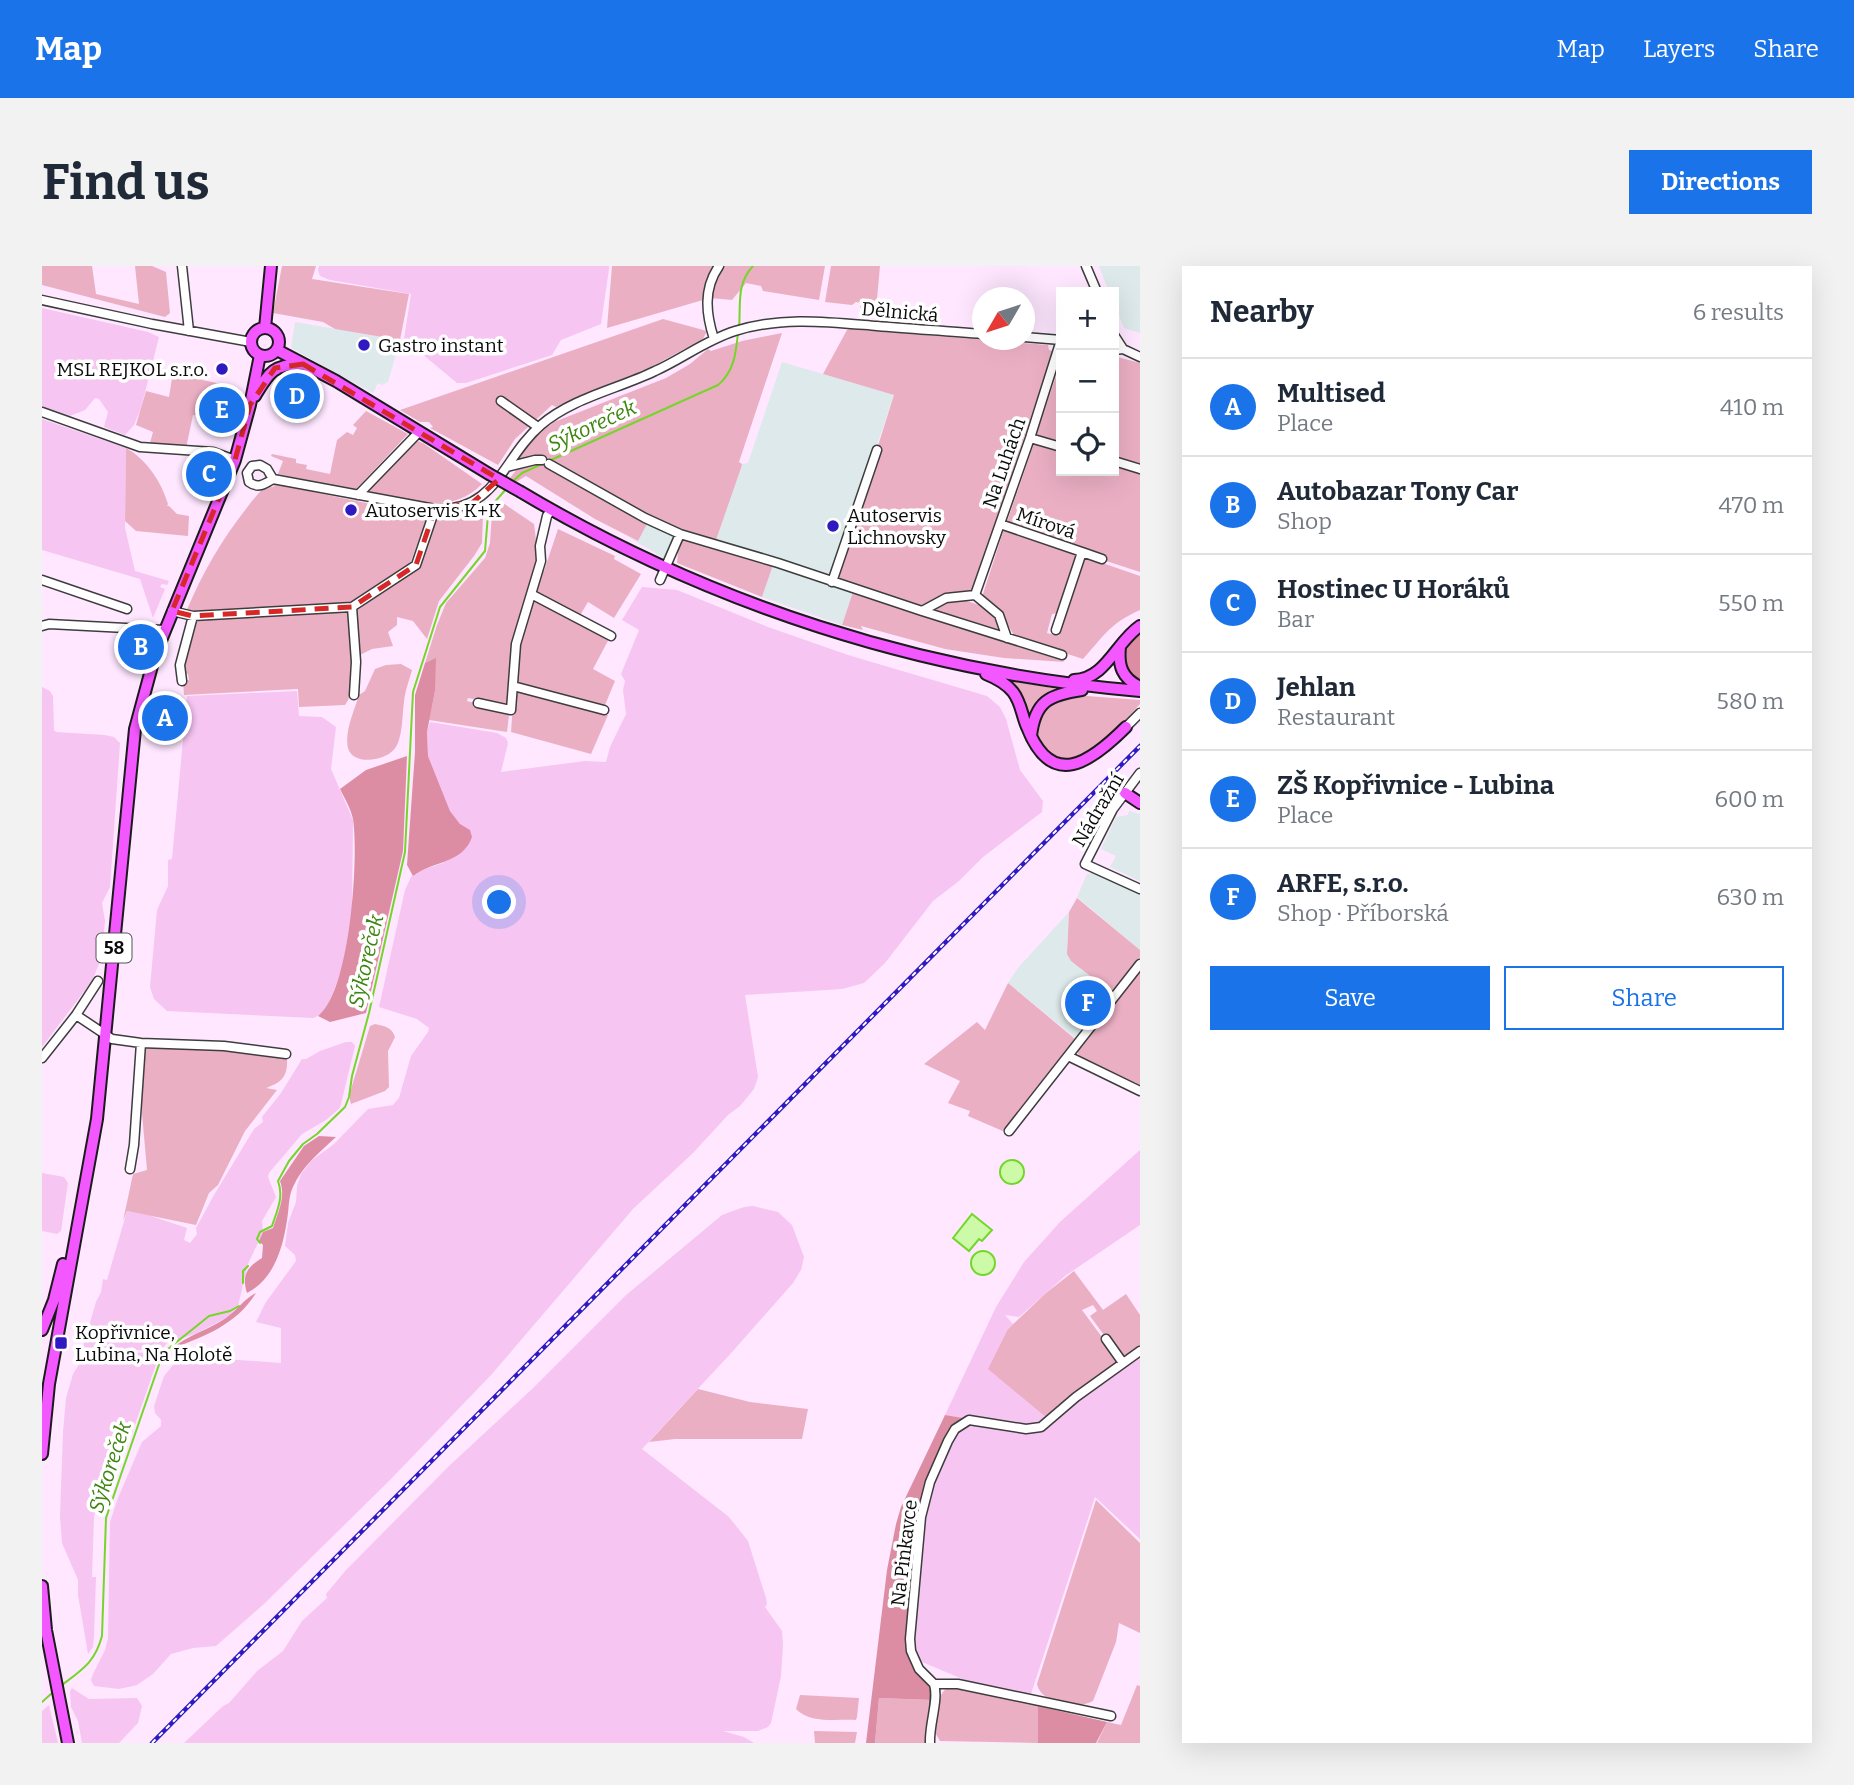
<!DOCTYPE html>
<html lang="en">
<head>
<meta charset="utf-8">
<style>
  :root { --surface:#fff; --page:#f2f2f3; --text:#1f2937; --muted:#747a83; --line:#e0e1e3; --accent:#1a73e8 }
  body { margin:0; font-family:Bitter,serif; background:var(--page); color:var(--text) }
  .controls { position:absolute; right:21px; top:21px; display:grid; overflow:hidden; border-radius:0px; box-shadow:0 7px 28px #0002 }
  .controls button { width:63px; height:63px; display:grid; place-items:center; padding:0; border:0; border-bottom:2px solid var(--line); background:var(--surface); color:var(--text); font:35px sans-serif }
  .compass { position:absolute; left:930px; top:21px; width:63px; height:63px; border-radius:50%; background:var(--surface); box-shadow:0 7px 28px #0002; rotate:231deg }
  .you { position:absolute; left:458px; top:637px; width:24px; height:24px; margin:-18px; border:5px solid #fff; border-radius:50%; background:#1a73e8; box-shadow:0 0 0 10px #1a73e833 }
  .badge { display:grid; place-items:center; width:46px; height:46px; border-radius:50%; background:var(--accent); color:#fff; font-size:23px; font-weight:700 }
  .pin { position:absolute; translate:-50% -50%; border:4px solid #fff; box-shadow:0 2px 7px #0006 }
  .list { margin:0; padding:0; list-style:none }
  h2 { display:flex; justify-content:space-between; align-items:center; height:91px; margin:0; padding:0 28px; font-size:30px }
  h2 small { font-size:23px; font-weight:400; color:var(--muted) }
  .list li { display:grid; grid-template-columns:46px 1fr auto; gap:21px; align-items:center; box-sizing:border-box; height:98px; padding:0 28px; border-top:2px solid var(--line) }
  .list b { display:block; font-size:26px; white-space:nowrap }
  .list p { margin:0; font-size:23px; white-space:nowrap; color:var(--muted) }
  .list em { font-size:23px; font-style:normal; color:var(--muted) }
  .actions { display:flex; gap:14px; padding:21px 28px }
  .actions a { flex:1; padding:16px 0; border:2px solid var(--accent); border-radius:0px; text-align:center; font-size:24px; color:var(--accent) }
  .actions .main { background:var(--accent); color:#fff }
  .icon { flex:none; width:38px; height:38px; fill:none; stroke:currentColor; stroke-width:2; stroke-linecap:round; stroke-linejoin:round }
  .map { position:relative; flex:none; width:1098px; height:1477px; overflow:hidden; border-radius:0px }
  header { display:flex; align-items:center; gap:42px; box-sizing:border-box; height:98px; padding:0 35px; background:var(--accent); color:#fff }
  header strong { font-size:33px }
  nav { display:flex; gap:38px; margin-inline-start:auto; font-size:24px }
  .intro { display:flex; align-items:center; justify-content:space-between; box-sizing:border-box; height:168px; padding:0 42px }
  h1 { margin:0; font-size:49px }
  .button { padding:18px 32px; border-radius:0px; background:var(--accent); color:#fff; font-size:24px; font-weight:700 }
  main { display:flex; gap:42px; padding:0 42px }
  aside { flex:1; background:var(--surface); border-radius:0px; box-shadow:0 7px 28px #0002 }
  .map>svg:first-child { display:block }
  .industrial { fill:#dde9ea }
  .farmland { fill:#f6c5f2 }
  .green { fill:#ebafc4 }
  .forest { fill:#dd8da3 }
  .water { fill:#cdfaa8; stroke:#74d62a; stroke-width:2 }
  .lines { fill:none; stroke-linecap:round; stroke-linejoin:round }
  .stream { stroke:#74d62a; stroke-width:2 }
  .minor-casing { stroke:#3d3d3d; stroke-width:11 }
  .major-casing { stroke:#1b1b1b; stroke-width:14 }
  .minor { stroke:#fff; stroke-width:8 }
  .major { stroke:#f357ff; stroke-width:10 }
  .rail-casing { stroke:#2f1ac2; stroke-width:4.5 }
  .rail { stroke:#fff; stroke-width:2; stroke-dasharray:5; stroke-linecap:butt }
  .major-bridge-casing { stroke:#1b1b1b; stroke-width:14; stroke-linecap:butt }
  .major-bridge { stroke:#f357ff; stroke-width:10 }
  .marked { fill:none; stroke:#d62828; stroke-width:5; stroke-dasharray:14 9; stroke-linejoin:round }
  .poi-dot { fill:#2f1ac2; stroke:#fff; stroke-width:2.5 }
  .labels { text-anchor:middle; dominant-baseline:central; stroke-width:7; stroke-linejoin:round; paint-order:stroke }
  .shield { fill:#fff; stroke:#545454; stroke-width:2 }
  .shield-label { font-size:18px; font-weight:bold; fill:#0a0a0a }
  .street-label { font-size:19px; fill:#0a0a0a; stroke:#fff }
  .poi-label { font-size:19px; fill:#0a0a0a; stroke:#fff; text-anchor:start }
  .water-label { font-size:21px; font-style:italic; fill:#3c850e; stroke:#fff }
</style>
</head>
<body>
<header>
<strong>Map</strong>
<nav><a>Map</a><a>Layers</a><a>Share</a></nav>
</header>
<div class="intro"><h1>Find us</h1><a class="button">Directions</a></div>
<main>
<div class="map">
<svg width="1098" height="1477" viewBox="0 0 1098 1477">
  <rect width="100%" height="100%" fill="#fee7ff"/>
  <!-- industrial -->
  <path class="industrial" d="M1057,0h41v67l-16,-5 -10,-25v-11h-5z
    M253,56l105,18 -12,42 -6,3 -4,-2 -5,10 -82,-45z
    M740,96l112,33 -62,183 -116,-38 26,-76 6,-1z
    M606,256l25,11 1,4 -10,21 -39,-23 13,6z
    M731,299l80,27 -11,33 -80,-28z
    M1087,545l11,3v67l-30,-14 6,-11 -15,-7 15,-32 12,-2z
    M1050,607l48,20v57l-63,-53 10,-23z
    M1027,646l-2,34 47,45 -19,23 -6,1 -2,4 1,4 -13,15 -67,-55 10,-15z"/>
  <!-- farmland -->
  <path class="farmland" d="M277,0h290v3l-8,55 -40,16 -9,15 -86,28h-9l-53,-44 7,-45 -81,-14 -10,-4 -2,-6z
    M0,42l106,24 11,5 -18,71 -7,17 -9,10 -21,-8 4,-15 -9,-13 -4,-1 -10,12 -18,7 -25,-10z
    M0,153l84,29 -1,80 10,43 34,10 -2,4 -5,-1 -2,3 5,2 -12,29 -13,-39 -98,-29z
    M600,321l35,3 91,37 80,28 139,41 13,11 6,12 14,51 23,31 -1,11 -59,45 -24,24 -26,20 -48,62 -21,20 -22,6 -97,6 13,82 -4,12 -14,17 -12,9 -35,38 -60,56 -141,165 -103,107 -124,122 -49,43 -23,2 -22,6 -18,20 -16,11 -18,4 -25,-3 -3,-6 2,-6 12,-24 3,-12 2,-116 8,-24 24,-56 19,-16v-6l-6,-7 -1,-7 10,-30 14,-17 32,-1 71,5v-35l-25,-6 10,-20 30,-41 -1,-6 -10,-9 3,-23 8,-21 1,-16 4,-12 10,-13 23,-17 34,-35 25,-4 6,-7 12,-42 17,-24 1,-4 -12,-9 -38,-12 26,-117 6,-13 8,-6 24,-8 17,-39 -10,-13 -22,-55 -1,-24 3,-10 67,11 9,5 2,5 -7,29 84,-11 21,1 4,-15 16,-33 -3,-24 2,-9 -4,-7 18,-44 -17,-10z
    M0,421l8,4 3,5 1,34 2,2 49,3 9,2 6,6 -10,144 -8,16 3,18 -4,38 -9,22 -50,66z
    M255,425l2,25 23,1 14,10 -5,42 22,51 -1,89 -9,56 -10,28 -9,19 -10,6 -147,-7 -13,-12 -4,-12 7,-77 11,-24v-26l4,-1 15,-163z
    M304,776h6l3,4 -15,62 -14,12 -24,14 -33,39 -1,4 8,20 -14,24 1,11 -15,32 -10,42 -10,11 -33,17 -28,9 -5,6 -65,3 63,1 -29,83 -8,5 1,5 -14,38 -7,6 -9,26 -2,61h4l-2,58 -1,12 -5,7 -10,-59v-15l-16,-37 -2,-26 3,-85 3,-34 7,-24 10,-16 1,-5h-3l15,-51 5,-10 2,-13 4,1 20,-69 21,4 39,13 -3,12 6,3 7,-9 -1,-6 18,-33 40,-66 9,-7 -1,-5 19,-24 21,-34h4l14,-8z
    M1098,884v75l-75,51 -46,41 -14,-2 8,9 -5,5 39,89 -17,10 -70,-6 2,-4 -17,-3 51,-108 28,-45 36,-40z
    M0,907l22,4 4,6 -7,48 -4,3 -15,-3z
    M711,940l25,6 14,13 12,32 -3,13 -8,13 -60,68 -91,98 87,68 19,24 18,57 1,6 -2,3 17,24 1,14 -2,31 -10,47 -3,4 -10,4h-35l21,6 10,6h-570l39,-37 6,-3 28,-32 26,-20 19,-30 25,-23 -1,-4 20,-24 103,-104 82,-76 94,-94 97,-81 22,-8z
    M1098,1089v184l-45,-42 -64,197 -9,1 -57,-15 -43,-18 -6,-12 -2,-14 11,-121 6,-30 21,-50 11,-8 17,-2 39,8 17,-1 51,-41z
    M30,1422l17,11 48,-1 5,8 -4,17 -19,20h-37l-4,-22 -7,-14 -1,-16z
    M7,1439l9,38h-16v-32z"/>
  <!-- green -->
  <path class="green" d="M0,0h50l4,28 43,10 -4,-38h17l14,6 4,41 -5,4 -123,-32z
    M240,0h34l-4,13 97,15 -9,46 -65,-11 -12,-7 -50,-9z
    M570,0h103l-12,34 -96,28z
    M679,0h104l-6,34 -56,-9 -2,-5 -15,-3 -14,17 -22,-2z
    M789,0h49l-4,44 -16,-2 1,-5 -5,-1 -4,3 -27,-3z
    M621,53l44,12 -4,8 -50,27 -97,41 -4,-2 -37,34 -17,26 -68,-37 3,-1 -4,-5h-9l-20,-12z
    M808,63l198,16 1,5 4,1 -81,240 -23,3 -3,-2 -2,4 -22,11 -86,-28 58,-184 -71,-21 24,-44z
    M740,67l-43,129 3,2 -1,4 -25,72 -51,-16 -21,-10 -89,-52 -4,1 -11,-6 -24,2 18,-21 20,-16 112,-44 24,-14 18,-15 3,2 31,-10z
    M1019,86v90l-25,-7 22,-65z
    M1072,90l26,7v101l-26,-7z
    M132,100l24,13 37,8 -4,15 -17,-3 -4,18 -17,-2 -7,33 -36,-5 3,-11 -17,-7 10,-34 23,6z
    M324,145l42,23 -51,54 -4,2 -75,-16 5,-13 -12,-5 1,-2 24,5v4l11,2 -1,4 24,5 7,-34 10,-8 6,3 4,-7 -4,-3z
    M376,175l5,2 59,41c-31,32 -73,16 -112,8l1,-6 42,-43z
    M992,177l27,7v21h53v-6l26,7v100l-37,-12 1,-4 -97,-34z
    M84,182c20,11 35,33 42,56l-1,2h2l8,8 12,2 -1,20 -52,-5 -11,-10z
    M500,195l57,37 49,24 -10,19 -43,-22 -69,-43 -10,6 -6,-4 8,-10z
    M233,218l91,19 60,10 2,3 -19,50 -53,36 -170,10c20,-48 43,-84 77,-124l10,-1z
    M458,235l34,23 5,40 -25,81 -7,61 -39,-8 -1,3 38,10 4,4 -2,17 -78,-12 6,-29 -10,-28 12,-38 9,-22 39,-45 5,-15 2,-31z
    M444,240l-3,8 -1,29 -8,13 -35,45 -12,38 -14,-18 -16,-4v8l-9,7 5,14 -21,3 -12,6 -4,-44 60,-42 20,-55 36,-2 2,-4z
    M516,263l57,27 -1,3 27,15 -27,44 -26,-16 -9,15 -44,-23 6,-26 3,3z
    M962,263l66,23 7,4 -19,57 -6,1 -5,19 12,3 26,-79 55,19v34c-30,13 -36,26 -57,49l-68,-22 -16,-27 -17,-13z
    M643,270l88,29 -11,32 -85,-34 2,-22z
    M811,326l212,70 -61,-4 -59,-9 -84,-23 2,4 -21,-5z
    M490,331l78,40 -17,32 22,12 -10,24 -3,2 -84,-23 -3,-4 6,-48z
    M919,333c26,9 34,8 41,36l-71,-25 9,-7z
    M307,345c2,24 12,74 -4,94l-46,2 -1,-18 -114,6 -1,-14 6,-1 -1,-6h-5v-3l15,-52z
    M359,398l11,6c-3,11 -7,21 -8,32 -2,14 -1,30 -7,43 -7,16 -44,22 -49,3 -4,-16 7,-39 11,-53l6,-4 10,-22 11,-4z
    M963,414l54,9 -13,7 -17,24z
    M472,423l94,26 -17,39 -80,-22z
    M1032,429l66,5v4c-15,16 -32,39 -52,50 -45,24 -70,-36 -35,-53 6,-3 14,-4 21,-6z
    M1035,632l63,52v7l-37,47 -5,-4 9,-11 -36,-28 -4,-7 2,-42z
    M1098,705v117l-5,-6 -2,3 -52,-27 -4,-6z
    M966,717l67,56 -70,93 -37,-16 2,-5 -22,-8 12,-22 -36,-17 53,-42 8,8z
    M333,758c9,2 17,3 20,13l-7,14 1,36 -4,4 -34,13 -2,-8 21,-70z
    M102,781l78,3 65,7c1,19 -4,25 -21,31l11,2 -32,41 -27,54 -9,8 -13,32 -69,-14 -4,10 10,-47 14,-4 -6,-68z
    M1032,1005l29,39 23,-16 14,21v32l-7,2 1,3 -11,9 -33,-45 7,-5 -4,-6 -11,5 39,53 -74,55 -59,-49 20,-40 38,-36z
    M656,1123l52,13 58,7 -6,30h-127l-26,3z
    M1054,1234l44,43v90l-21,-10 -3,19 -23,59c-15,9 -52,3 -56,-17z
    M1095,1419l3,1v57h-43l10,-21 14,3z
    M906,1421l31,3 50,14 1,-3 8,2v40l-98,-2 -7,-12c3,-14 3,-33 15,-42z
    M758,1429l59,3 -2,19 -1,3c-19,-1 -46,4 -60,-11z
    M837,1432l53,2 -5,23 1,20h-53z
    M772,1465l43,1 -2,11h-40z"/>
  <!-- forest -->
  <path class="forest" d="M1098,366v50l-15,-13 -1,-21z
    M394,392l-1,33 -8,41 1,24 22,55 10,13 10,6 2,7c-9,27 -41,24 -59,39l-6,-11 8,-113v-57l10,-32z
    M365,490l-4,95 -37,162 -36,9 -12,-6c32,-24 41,-158 35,-197 -2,-10 -8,-20 -13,-30l26,-19z
    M277,870l17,1c-16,15 -34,29 -43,50 -4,8 -4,18 -5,26 -4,31 -12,65 -41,80 -6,-19 1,-26 15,-35l1,-13 -4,-4 4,-9 10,-4c5,-16 13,-31 7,-47l24,-35z
    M214,1027c-20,32 -51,43 -85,56 17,-14 37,-19 55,-31 11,-8 19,-20 30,-25z
    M903,1149l18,3 -35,61 -18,169 22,39v13l-53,-2 -4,45h-9l21,-173 9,-46 5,-17z
    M996,1440l69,16 -11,21h-58z"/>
  <!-- water -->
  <path class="water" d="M958 906a12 12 0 1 1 24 0a12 12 0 1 1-24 0Z
    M930,948l20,16 -10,11 -3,-2 -10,12 -16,-13z
    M929 997a12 12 0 1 1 24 0a12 12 0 1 1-24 0Z"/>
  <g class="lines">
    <!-- stream -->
    <path class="stream" d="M697,62c2,-24 -3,-44 14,-62
      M471,215l9,-8 196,-88c16,-13 18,-32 20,-52
      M218,977l-3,-4 3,-7 12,-6c5,-15 12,-29 6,-45l11,-20 14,-17 14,-10 28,-27 4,-10 3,-21 17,-63 36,-161 8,-160 27,-85 45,-56 3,-36 5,-11 14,-16
      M201,1017v-12l5,-5
      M20,1419c21,-16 33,-23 40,-49l4,-118 57,-165 46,-37 21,-5 9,-5
      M0,1436l10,-9"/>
    <!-- minor casing -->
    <g class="minor-casing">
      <path id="minor" d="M140,0l7,65
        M1044,0l11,26
        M0,34l110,24 99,18
        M1072,69l9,14
        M982,71l37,3
        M672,73c-8,-25 -11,-50 5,-73
        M1072,84l9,-1 17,8
        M459,135l37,26
        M0,146l98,35 73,5 22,8
        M988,172l31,9
        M1072,195l26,8
        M507,198l96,54 35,16 98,29 144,48 24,-13 29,-3 24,20 8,23
        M465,201l28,-7h7
        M231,213l-6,-10 -7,-4 -8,1 -5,7 2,9c9,7 16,2 24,-3l162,30c62,3 67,-51 106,-84 31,-27 77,-36 114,-54 27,-12 51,-31 80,-40 47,-15 94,-9 142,-5 35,3 70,5 105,8
        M316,229l61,-63
        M958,258l82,28 -26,78
        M1040,286l20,7
        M0,314l85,29
        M618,314l20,-46
        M790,316l45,-132
        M489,328l80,42
        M933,329l55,-157 31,-98
        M310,341l4,55 -2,33
        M130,345l21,5 159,-9 64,-42 19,-56
        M880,345l140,44
        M0,360l7,-2 115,6
        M140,415l-2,-16 13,-49
        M471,420l91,24
        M436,437l33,7 5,-66 25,-83 -1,-15 7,-30 4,-6
        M1084,461l14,-14
        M1098,507l-27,36 -28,55 55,25
        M34,749l36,24 29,4 83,3 62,8
        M1026,790l72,35
        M0,792l34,-43 22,-34
        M967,865l131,-167
        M88,903l4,-24 7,-102
        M1064,1073l17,24
        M892,1418l-15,-15 -8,-18 -1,-12 11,-122 9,-35 18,-41 7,-12 14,-9 57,9 15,-2 35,-30 64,-46
        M892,1418h24l153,32
        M888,1477c-1,-19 9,-43 4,-59"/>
    </g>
    <!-- major casing -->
    <g class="major-casing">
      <path id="major" d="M223,62l6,-62
        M209 76a14 14 0 1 1 28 0a14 14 0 1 1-28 0Z
        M235,84l59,31 153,93
        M213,130c14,-23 17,-31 46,-32
        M479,226c188,112 401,181 619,199
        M1078,381c-2,19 2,31 20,40
        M944,408c10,4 20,9 27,18 8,10 9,24 14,35 25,64 64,35 99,0
        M1032,414c32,-1 42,-38 66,-54
        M989,470c4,-35 18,-41 51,-46
        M1083,527l15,10
        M0,1064l12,-30 9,-36
        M0,1188l7,-70 48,-265 38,-390 20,-74 80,-195 15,-55 10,-50
        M0,1320l4,44 22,113"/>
    </g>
    <!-- minor -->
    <use href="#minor" class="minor"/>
    <!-- major -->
    <use href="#major" class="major"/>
    <!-- rail casing -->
    <g class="rail-casing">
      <path id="rail" d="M110,1477l988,-997"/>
    </g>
    <!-- rail -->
    <use href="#rail" class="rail"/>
    <!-- major-bridge casing -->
    <g class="major-bridge-casing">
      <path id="major-bridge" d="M447,208l32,18"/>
    </g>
    <!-- major-bridge -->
    <use href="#major-bridge" class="major-bridge"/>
  </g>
  <!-- marked area -->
  <path class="marked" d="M261,98l196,115 -27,24 -37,6 -19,56 -64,42 -159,9 -21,-5 63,-151 15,-55 25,-37z"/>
  <!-- markers -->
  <g class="poi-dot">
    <circle cx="322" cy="79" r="7"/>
    <circle cx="180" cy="103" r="7"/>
    <circle cx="309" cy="244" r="7"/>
    <circle cx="791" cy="260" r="7"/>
    <rect x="12" y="1070" width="14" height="14" rx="3.5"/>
  </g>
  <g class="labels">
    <!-- shield labels -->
    <rect class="shield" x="54.5" y="667.5" width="35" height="29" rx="5"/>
    <g class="shield-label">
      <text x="72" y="682">58</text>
    </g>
    <!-- street labels -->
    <g class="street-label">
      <text transform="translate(858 46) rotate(5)">Dělnická</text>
      <text transform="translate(962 197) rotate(-71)">Na Luhách</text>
      <text transform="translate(1004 257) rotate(19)">Mírová</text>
      <text transform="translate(1056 544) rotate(-59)">Nádražní</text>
      <text transform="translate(862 1287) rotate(-83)">Na Pinkavce</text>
    </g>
    <!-- poi labels -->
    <g class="poi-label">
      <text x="336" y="79">Gastro instant</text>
      <text x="166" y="103" text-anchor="end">MSL REJKOL s.r.o.</text>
      <text x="323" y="244">Autoservis K+K</text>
      <text x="805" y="249">Autoservis<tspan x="805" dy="22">Lichnovsky</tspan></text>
      <text x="33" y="1066">Kopřivnice,<tspan x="33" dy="22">Lubina, Na Holotě</tspan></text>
    </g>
    <!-- water labels -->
    <g class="water-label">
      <text transform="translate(550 160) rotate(-25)">Sýkoreček</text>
      <text transform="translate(324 695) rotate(-77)">Sýkoreček</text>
      <text transform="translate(68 1201) rotate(-72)">Sýkoreček</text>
    </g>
  </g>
</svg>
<div class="controls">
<button>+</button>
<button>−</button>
<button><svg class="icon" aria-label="locate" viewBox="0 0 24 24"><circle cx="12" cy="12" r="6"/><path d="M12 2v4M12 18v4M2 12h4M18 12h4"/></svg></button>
</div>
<svg class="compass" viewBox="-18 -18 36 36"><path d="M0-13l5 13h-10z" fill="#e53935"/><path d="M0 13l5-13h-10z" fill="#747a83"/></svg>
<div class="you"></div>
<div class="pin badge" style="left:123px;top:452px">A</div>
<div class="pin badge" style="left:99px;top:381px">B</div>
<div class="pin badge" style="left:167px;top:208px">C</div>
<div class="pin badge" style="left:255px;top:130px">D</div>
<div class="pin badge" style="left:180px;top:144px">E</div>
<div class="pin badge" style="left:1046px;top:737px">F</div>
</div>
<aside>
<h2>Nearby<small>6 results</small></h2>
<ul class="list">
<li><span class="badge">A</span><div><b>Multised</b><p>Place</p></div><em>410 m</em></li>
<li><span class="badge">B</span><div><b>Autobazar Tony Car</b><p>Shop</p></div><em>470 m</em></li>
<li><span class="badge">C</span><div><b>Hostinec U Horáků</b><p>Bar</p></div><em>550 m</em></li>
<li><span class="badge">D</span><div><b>Jehlan</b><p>Restaurant</p></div><em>580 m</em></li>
<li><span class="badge">E</span><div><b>ZŠ Kopřivnice - Lubina</b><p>Place</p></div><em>600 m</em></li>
<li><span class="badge">F</span><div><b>ARFE, s.r.o.</b><p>Shop · Příborská</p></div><em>630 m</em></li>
</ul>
<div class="actions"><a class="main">Save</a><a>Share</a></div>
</aside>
</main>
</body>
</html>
